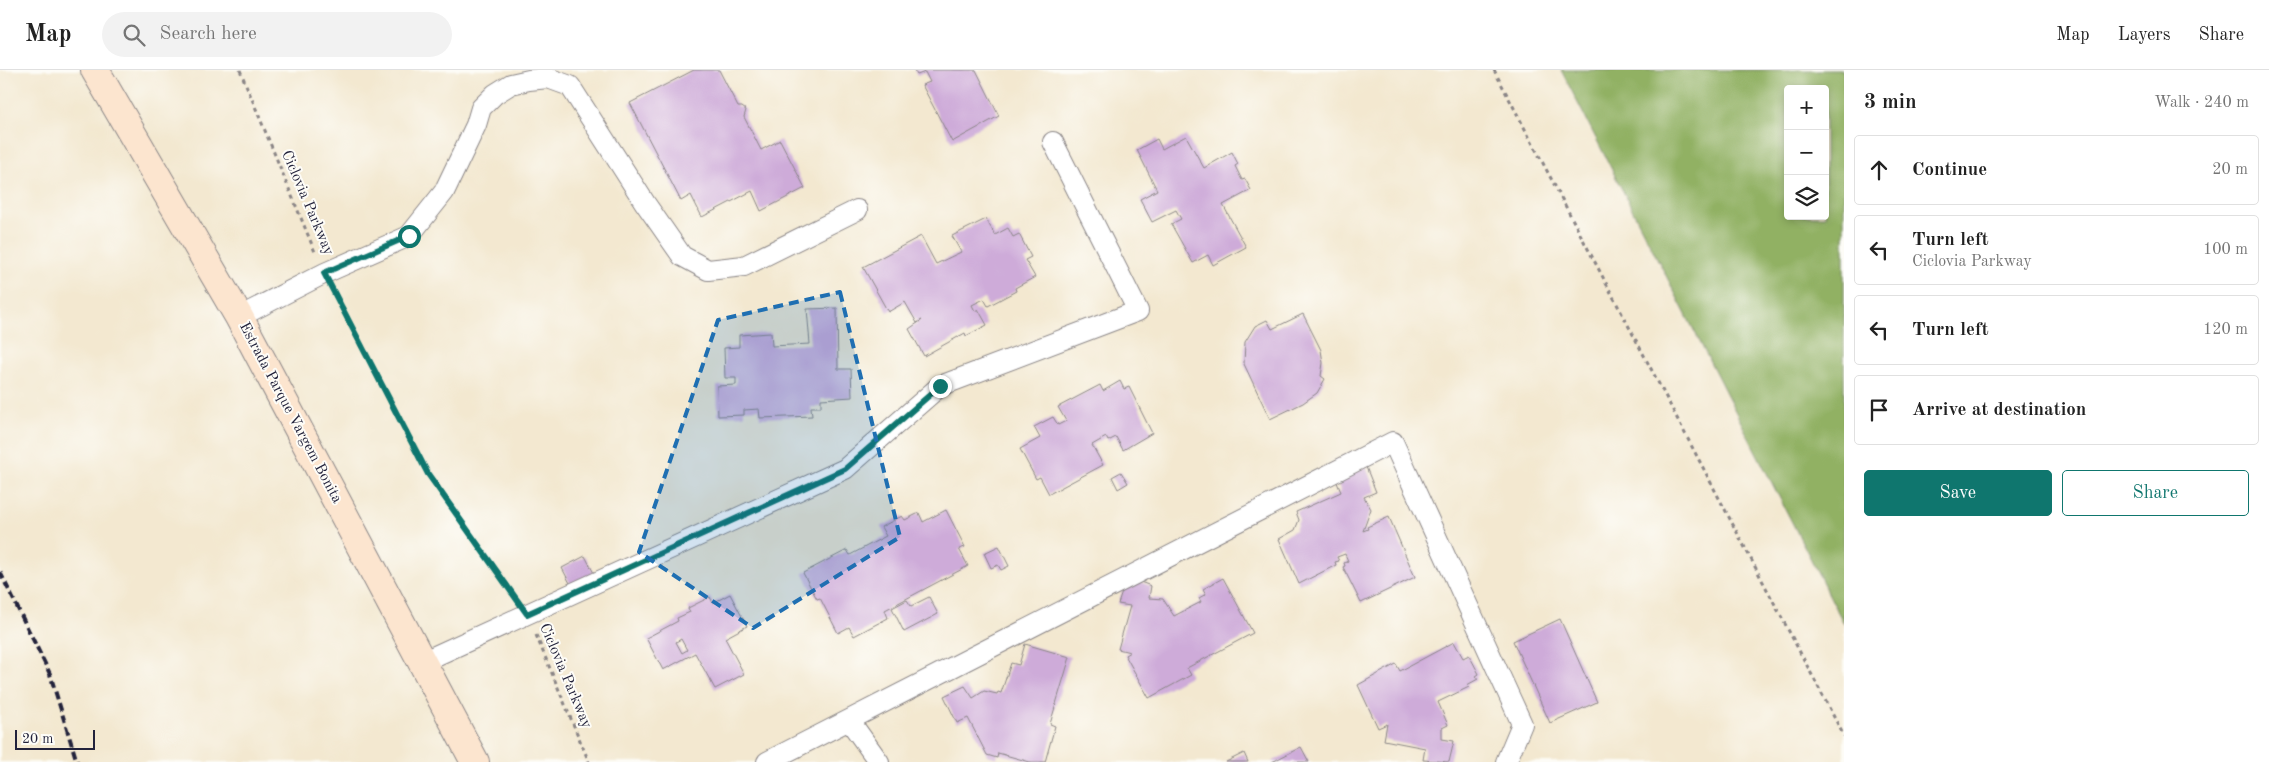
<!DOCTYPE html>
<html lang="en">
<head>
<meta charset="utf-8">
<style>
  :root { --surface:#fff; --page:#f2f2f2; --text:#222; --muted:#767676; --line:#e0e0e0; --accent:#0f766e }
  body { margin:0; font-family:"Old Standard TT",serif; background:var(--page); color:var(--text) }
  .controls { position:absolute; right:15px; top:15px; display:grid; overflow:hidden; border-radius:5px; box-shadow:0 2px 8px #0003 }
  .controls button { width:45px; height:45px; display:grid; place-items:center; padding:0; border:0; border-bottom:1px solid var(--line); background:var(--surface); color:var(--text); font:25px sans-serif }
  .scale { position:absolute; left:15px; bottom:12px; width:80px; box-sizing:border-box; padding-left:5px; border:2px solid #22223b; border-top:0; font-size:14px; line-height:18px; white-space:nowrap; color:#22223b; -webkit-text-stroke:4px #fdfcf7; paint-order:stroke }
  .stop { position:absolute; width:15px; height:15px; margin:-11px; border:4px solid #0f766e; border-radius:50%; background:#fff }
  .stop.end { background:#0f766e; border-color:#fff; box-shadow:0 1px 5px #0008 }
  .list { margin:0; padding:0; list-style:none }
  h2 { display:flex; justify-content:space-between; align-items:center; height:65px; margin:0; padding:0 20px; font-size:21px }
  h2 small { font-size:16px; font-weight:400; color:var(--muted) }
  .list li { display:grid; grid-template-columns:32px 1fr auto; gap:15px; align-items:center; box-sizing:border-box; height:70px; margin:0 10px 10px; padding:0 10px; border:1px solid var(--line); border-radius:5px }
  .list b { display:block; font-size:19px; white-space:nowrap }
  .list p { margin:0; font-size:16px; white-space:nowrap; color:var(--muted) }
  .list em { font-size:16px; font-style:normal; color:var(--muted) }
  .actions { display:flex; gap:10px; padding:15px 20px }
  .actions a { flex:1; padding:11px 0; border:1px solid var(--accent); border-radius:5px; text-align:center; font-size:18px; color:var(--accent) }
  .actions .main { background:var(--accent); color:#fff }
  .icon { flex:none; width:28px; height:28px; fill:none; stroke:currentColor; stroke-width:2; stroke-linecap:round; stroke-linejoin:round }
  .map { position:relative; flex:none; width:1844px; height:692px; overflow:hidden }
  header { display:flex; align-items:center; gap:30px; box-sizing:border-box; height:70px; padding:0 25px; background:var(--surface); border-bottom:1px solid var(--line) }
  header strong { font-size:24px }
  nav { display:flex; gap:28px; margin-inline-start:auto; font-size:18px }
  .search { width:350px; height:45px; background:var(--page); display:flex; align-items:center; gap:12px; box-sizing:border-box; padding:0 18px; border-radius:28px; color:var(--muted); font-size:19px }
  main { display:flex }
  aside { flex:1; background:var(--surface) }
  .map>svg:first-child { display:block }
  .forest { fill:#91b164; stroke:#5a6a50; fill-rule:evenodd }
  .building { fill:#ceabd9; fill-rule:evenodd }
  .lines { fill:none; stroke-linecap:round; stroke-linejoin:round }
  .street-casing { stroke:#8a8586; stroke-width:22 }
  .secondary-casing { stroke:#8a8586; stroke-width:30 }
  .path { stroke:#8a8586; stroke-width:3; stroke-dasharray:4 4; stroke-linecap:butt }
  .street { stroke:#fff; stroke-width:20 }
  .secondary { stroke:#fce5cf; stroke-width:28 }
  .rail { stroke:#22223b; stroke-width:4; stroke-dasharray:8 4; stroke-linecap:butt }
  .route { stroke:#0f766e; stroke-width:6 }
  .marked { fill:#1f6fb2; fill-opacity:0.2; stroke:#1f6fb2; stroke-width:4; stroke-dasharray:10 6; stroke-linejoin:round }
  .labels { text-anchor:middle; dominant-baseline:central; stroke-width:4; stroke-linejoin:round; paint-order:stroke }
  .street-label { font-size:15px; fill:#22223b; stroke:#fdfcf7 }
</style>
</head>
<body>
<header>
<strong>Map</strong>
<div class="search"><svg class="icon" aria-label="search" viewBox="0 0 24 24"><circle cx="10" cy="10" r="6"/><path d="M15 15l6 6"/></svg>Search here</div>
<nav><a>Map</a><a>Layers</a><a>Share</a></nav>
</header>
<main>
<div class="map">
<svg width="1844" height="692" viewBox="0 0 1844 692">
  <rect width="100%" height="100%" fill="#fdfcf7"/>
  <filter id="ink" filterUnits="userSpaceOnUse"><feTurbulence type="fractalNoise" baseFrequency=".02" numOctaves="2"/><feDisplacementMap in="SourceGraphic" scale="10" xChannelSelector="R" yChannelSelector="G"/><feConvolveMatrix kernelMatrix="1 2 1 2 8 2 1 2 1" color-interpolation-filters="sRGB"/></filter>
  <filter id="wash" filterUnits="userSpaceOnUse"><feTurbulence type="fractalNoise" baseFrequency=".0096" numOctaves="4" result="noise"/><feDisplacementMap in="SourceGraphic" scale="20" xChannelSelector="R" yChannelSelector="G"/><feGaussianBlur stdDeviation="1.12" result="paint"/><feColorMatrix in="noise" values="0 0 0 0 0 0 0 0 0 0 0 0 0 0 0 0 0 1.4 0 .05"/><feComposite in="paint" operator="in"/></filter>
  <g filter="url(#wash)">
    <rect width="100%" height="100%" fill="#f3e8d0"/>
    <!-- forest -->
    <path class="forest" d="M1561,0h283v554zM1788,19h37v127h-37z"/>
    <g id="blocks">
      <!-- building -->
      <path class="building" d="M694,0h25l19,37h4l4,3 -2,7 17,33 19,-10 25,48 -44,23 -9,-20 -50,26 -11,-22 -10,6 -51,-98z
        M914,0h62l23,46 -47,26 -30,-57 8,-3 -5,-10 -8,3z
        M1186,66l18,32 28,-16 6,12 -3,2 7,14 3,-1 6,11 -28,15 23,42 -33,18 -5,-10 -15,8 -22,-39 10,-5 -5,-9 -24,12 -12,-23 17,-9 -20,-40 20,-11 5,10z
        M986,149l9,16 13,-7 5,9 6,-3 12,23 -6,3 10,17 -20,11 1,3 -28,15 -4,-7 -12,6 3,6 3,-2 9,16 -21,11 -1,-3 -41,23 -15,-27 13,-9 -5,3 -12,-21 -17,10 -25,-45 58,-31 15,28 25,-12 -9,-16z
        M837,238l1,61h13l1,28 -31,2v8h-10l1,9 -52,2 -1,-9 -15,1v5l-26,1 -1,-30 19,-1v-7h-11l-1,-30 15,-1v-12l32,-2 1,13 38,-2 -3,-35z
        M1303,244l18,36 2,13 -2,13 4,3 -8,14 -14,10 -33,16 -26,-55 1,-22 10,-16 12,-6 5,9z
        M1120,311l4,8 5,-2 23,46 -29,17 -7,-13 -8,4 -2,-4 -14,8 11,20 -54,29 -9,-17 -4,2 -16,-30 20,-11 -6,-11 19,-10 5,8 8,-4 -8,-14 42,-22 3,6z
        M1366,397l10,25 -12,5 7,12 -8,22 5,-2 -1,-2 22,-10 26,60 -54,26 -18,-36 2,-1 -1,-3 4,-2 -3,-7 -8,3 2,4 -4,1 1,3 -37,19 -20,-45 16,-9 4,-10 -3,-8 45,-20 -5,-12z
        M1121,402l7,11 -10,6 -6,-12z
        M946,440l19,37 -6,2 9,17 -83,44 3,8 -34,18 -5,-9 -11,6 -18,-35 -3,1 -14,-26 44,-23 3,5 36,-19 -5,-9 21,-11 3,4 14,-7 4,9z
        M999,476l10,20 -8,4 -3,-5 -7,3 -7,-15z
        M585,486l11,21 -23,12 -11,-21z
        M1127,507l24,9 -2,12 14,1 11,17 27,-14 -2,-4 7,-4 -3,-5 20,-11 30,55 -66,35 4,7 -42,23 -24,-43 5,-3 -12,-3 12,-43 -12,-2z
        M730,524l17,32 -22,12 19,36 -29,15 -20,-36 -32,17 -17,-32 32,-17 -1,-3 13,-6 -2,-4 22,-11 3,6zM681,569l6,11 -5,3 -6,-11z
        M929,527l9,17 -34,18 -12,-24 15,-8 4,6z
        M1560,549l37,83 -47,21 -37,-82z
        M1454,572l9,16 6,-3 10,19 -3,2 2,3 -11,6 2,2 -31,15 10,23 -6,3v11l12,2 -5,21 -26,-2 2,-12 -41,-8 3,-16 -9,4 -20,-43 38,-21 4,7z
        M1025,574l45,13 -20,67 5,2 -10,36h-15l-32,-9 -1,5 -10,-3 -19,-37 -11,5 -13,-27 21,-10 8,12 11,-7 13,3 1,-2 3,1 10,-30 8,2z
        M1301,677l8,15h-37z
        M1244,683l4,9h-22z"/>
    </g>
  </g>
  <g filter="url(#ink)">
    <use href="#blocks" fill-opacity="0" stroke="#8a8586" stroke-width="1"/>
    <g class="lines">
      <!-- street casing -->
      <g class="street-casing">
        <path id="street" d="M239,247l86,-44 84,-37 35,-44 32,-67 5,-17 14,-14 16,-10 18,-4 19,-2 22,8 75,117 37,53 26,14 36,-4 113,-56
          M422,592l423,-193 95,-83 198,-75 -85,-169
          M849,650l30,42
          M767,692l626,-320 129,282 -16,38"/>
      </g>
      <!-- secondary casing -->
      <g class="secondary-casing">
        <path id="secondary" d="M95,0l144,247 236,445"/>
      </g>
      <!-- path -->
      <path class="path" d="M240,0l75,182
        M1494,0l350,666
        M335,224l93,180 86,121
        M536,565l53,127"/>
      <!-- street -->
      <use href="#street" class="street"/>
      <!-- secondary -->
      <use href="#secondary" class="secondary"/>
      <!-- rail -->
      <path class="rail" d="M0,502l50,102 27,88"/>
    </g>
  </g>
  <g class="lines" filter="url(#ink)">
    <!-- route -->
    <path class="route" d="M409,166l-85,37 104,201 99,140 318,-145 95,-83"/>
  </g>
  <!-- marked area -->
  <path class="marked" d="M840,222l60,245 -147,91 -114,-76 79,-232z"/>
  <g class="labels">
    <!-- street labels -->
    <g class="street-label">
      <text transform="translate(307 133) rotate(67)">Ciclovia Parkway</text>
      <text transform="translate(290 343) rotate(62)">Estrada Parque Vargem Bonita</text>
      <text transform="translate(565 606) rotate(67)">Ciclovia Parkway</text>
    </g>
  </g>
</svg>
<div class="controls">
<button>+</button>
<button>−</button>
<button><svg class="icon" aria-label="layers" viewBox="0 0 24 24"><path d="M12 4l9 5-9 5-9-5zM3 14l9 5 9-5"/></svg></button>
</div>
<div class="scale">20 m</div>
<div class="stop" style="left:409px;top:166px"></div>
<div class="stop end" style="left:940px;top:316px"></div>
</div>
<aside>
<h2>3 min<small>Walk · 240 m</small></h2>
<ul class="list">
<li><svg class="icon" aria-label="ahead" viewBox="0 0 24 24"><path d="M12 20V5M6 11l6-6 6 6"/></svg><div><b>Continue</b></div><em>20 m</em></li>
<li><svg class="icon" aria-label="left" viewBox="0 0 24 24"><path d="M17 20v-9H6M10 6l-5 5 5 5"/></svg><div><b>Turn left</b><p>Ciclovia Parkway</p></div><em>100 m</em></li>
<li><svg class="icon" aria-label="left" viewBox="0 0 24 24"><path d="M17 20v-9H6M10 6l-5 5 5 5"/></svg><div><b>Turn left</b></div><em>120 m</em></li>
<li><svg class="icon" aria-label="arrive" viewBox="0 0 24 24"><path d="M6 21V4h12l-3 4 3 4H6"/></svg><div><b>Arrive at destination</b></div></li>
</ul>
<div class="actions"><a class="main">Save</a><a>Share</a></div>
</aside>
</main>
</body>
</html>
